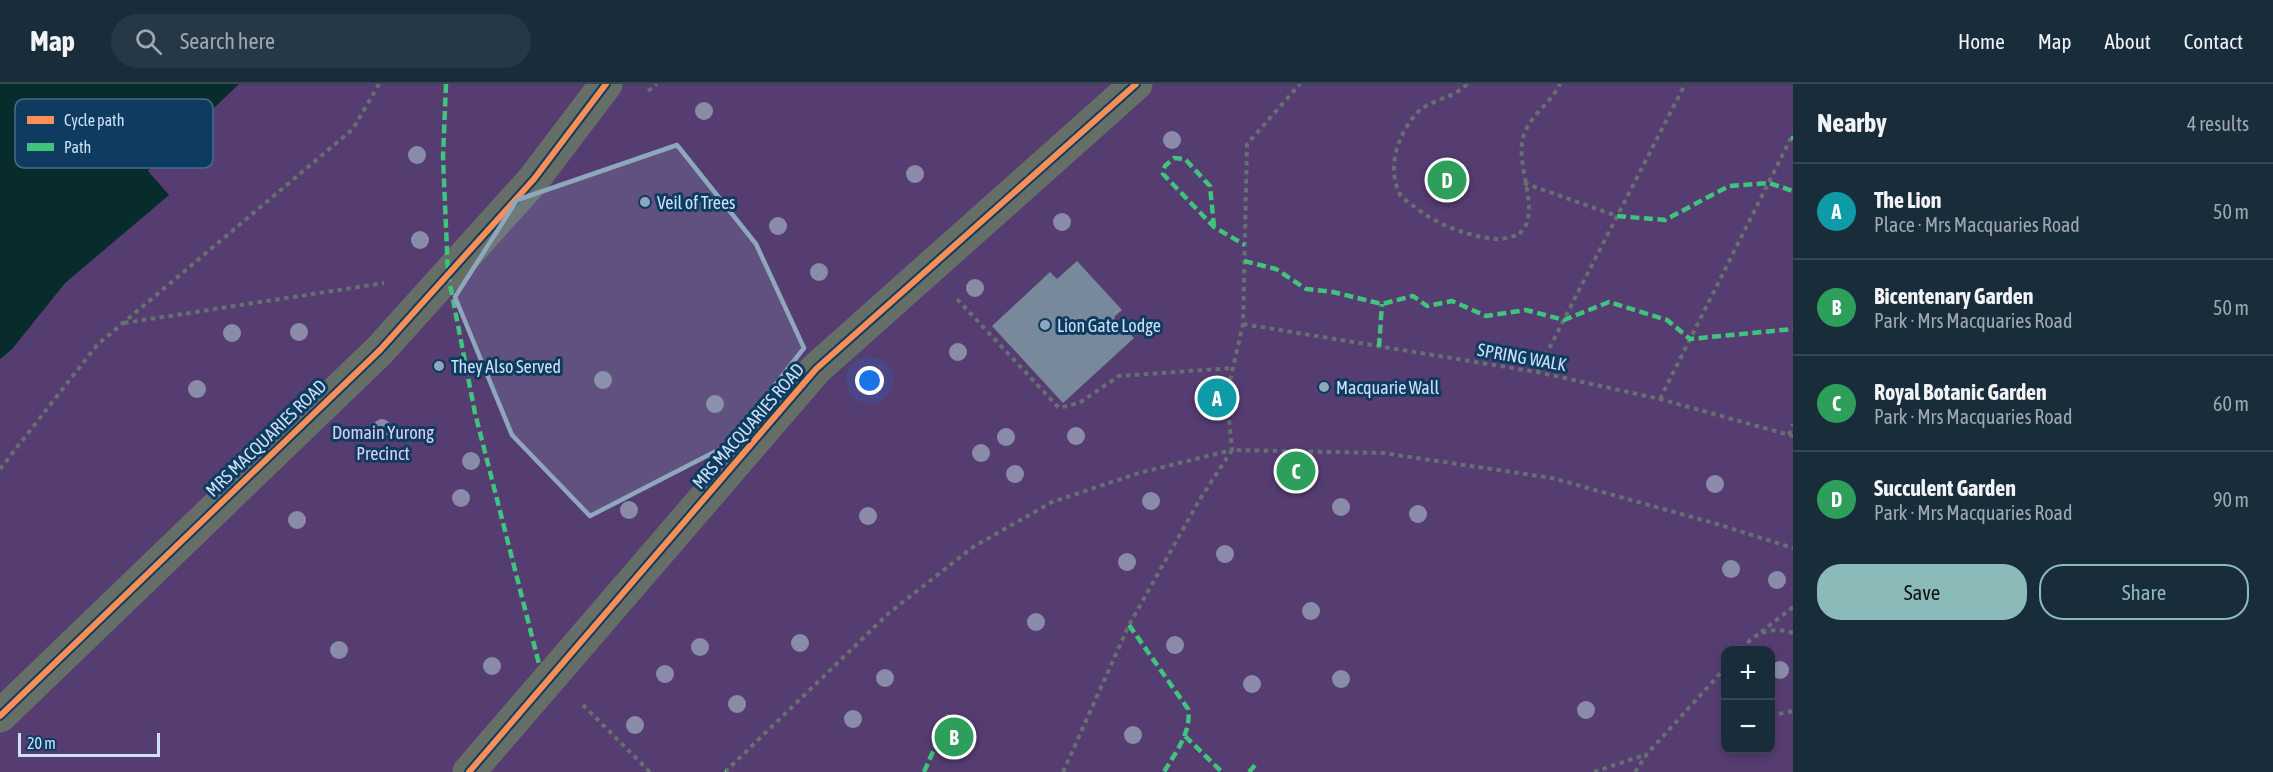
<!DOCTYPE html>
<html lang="en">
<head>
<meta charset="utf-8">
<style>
  :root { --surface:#192c3a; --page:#263845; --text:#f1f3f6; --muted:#9fa7af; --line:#374854; --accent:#8bbbb9 }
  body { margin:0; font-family:"Asap Condensed",sans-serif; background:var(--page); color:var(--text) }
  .controls { position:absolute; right:18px; bottom:18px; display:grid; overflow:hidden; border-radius:12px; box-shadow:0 3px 9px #0003 }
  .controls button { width:54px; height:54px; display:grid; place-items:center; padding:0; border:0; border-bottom:2px solid var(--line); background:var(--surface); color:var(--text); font:30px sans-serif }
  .scale { position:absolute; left:18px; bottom:15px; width:142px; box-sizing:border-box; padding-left:6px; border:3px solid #cae1f8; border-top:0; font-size:16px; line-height:21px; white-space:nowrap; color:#cae1f8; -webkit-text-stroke:4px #0f3b60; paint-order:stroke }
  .you { position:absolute; left:870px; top:297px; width:21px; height:21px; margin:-15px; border:4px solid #fff; border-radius:50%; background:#1a73e8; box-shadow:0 0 0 9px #1a73e833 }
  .badge { display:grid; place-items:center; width:39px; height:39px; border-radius:50%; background:var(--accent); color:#fff; font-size:20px; font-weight:700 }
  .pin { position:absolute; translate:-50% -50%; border:3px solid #fff; box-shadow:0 2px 6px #0006 }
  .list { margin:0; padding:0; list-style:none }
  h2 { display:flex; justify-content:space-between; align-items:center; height:78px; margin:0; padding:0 24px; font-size:26px }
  h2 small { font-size:20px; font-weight:400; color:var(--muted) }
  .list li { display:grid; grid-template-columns:39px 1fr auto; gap:18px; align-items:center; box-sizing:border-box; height:96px; padding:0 24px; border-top:2px solid var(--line) }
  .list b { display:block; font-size:22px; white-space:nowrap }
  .list p { margin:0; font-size:20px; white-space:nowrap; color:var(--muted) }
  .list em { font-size:20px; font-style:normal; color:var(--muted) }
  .actions { display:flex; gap:12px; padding:18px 24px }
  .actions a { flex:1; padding:14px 0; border:2px solid var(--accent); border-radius:24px; text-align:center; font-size:21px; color:var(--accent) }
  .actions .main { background:var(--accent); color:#111 }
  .icon { flex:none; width:33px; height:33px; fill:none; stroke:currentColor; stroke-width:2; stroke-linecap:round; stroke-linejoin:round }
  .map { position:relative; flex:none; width:1793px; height:688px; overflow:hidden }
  header { display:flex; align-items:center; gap:36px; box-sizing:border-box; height:84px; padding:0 30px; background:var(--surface); border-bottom:2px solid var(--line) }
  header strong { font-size:28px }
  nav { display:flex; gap:33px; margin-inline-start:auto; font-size:21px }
  .search { width:420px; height:54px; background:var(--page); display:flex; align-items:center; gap:15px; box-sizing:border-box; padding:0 21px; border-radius:33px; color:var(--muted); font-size:22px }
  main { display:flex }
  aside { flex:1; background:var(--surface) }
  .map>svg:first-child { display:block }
  .green { fill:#563d71; fill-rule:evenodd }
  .water { fill:#082c2b }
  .building { fill:#79899c }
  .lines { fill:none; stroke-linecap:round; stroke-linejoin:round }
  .path { stroke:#657071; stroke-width:4; stroke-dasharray:4.5 4.5; stroke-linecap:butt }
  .minor { stroke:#666e68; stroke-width:33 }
  .quiet { stroke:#40c37c; stroke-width:4.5; stroke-dasharray:9 4.5; stroke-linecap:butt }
  .cycleway-casing { stroke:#0f3b60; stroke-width:10 }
  .cycleway { stroke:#f78f57; stroke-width:6 }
  .tree { fill:#8a8ba8 }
  .marked { fill:#8fa7bc; fill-opacity:0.2; stroke:#8fa7bc; stroke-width:4.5; stroke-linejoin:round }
  .poi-dot { fill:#8fa7bc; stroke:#0f3b60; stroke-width:2 }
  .labels { text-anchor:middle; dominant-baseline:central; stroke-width:6; stroke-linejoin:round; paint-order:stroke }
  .poi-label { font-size:18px; fill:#cae1f8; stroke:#0f3b60; text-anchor:start }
  .street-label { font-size:18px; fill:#cae1f8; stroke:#0f3b60 }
  .park-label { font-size:18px; fill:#e0cdf2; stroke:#0f3b60 }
  .key { fill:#0f3b60; stroke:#476d8e; stroke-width:1.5 }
  .key-label { font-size:16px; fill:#cae1f8 }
</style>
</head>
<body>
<header>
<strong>Map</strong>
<div class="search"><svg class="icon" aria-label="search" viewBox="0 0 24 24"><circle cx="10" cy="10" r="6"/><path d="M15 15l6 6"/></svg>Search here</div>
<nav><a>Home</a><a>Map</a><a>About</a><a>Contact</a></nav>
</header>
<main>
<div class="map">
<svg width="1793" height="688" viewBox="0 0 1793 688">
  <rect width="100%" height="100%" fill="#213a4e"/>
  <!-- green -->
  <path class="green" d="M239,0h1554v688h-1793v-413l12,-10 53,-66 104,-88 -22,-24zM1726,566h44v100h-44z"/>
  <!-- water -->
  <path class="water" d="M0,0h239l-91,87 21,24 -104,88 -53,66 -12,10z"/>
  <!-- building -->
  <path class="building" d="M1077,177l45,49 -8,7 20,21 -71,65 -71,-77 58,-54 7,7z"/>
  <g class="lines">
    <!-- path -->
    <path class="path" d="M1467,0c-13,15 -38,15 -51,30 -19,22 -30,56 -15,82 3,3 7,6 11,9 24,19 53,31 84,34 7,1 16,-3 23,-4 2,-4 6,-8 8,-12 7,-25 -8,-54 -5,-80 3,-25 28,-38 38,-59
      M648,7l9,-7
      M1524,99l93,33
      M957,215l102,109 20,-5 40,-27 114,-8
      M124,239l260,-40
      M1243,240l294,48 123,27 133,37
      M1537,288l148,-288
      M1660,315l133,-265
      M1789,351l4,-11
      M0,385l97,-124 256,-216 26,-45
      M1761,548l32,-25
      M1742,566c11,-18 31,-24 51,-17
      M583,621l67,67
      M1770,629l8,1 15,-3
      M725,688l164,-159 84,-66 79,-45 87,-29 93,-23 -4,-42 1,-23 14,-61 4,-180 53,-60
      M1063,688l66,-147 71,-126 32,-49 151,3 169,25 165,46 76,24
      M1594,688l53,-18
      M1635,688l12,-18 79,-87"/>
    <!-- minor -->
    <path class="minor" d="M0,632l380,-366 154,-171 72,-95
      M469,688l347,-403 320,-285"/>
    <!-- quiet -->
    <path class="quiet" d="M446,0l-3,73 5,117 27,139 64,251
      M1791,54h2
      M1617,132l48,4 64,-34 40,-3 24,8
      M1214,143l-4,-41 -25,-27 -11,-1 -9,8 -2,8 51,53 31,18
      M1244,177l32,8 30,20 27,3 49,12 31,-8 14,10 25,-5 34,15 40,-6 38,10 45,-18 58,18 23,19 103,-10
      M1379,263l3,-43
      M1129,541l59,84c4,23 -13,44 -24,63
      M1185,652l37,36
      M725,688h1
      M924,688l25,-57
      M1249,688l9,-10"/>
    <!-- cycleway casing -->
    <g class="cycleway-casing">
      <path id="cycleway" d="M0,632l380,-366 154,-171 72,-95
        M469,688l347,-403 320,-285"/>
    </g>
    <!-- cycleway -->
    <use href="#cycleway" class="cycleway"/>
  </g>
  <!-- trees -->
  <g class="tree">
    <circle cx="704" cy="27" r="9"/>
    <circle cx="1172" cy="56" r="9"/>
    <circle cx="417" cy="71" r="9"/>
    <circle cx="915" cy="90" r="9"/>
    <circle cx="1062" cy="138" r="9"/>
    <circle cx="778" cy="142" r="9"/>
    <circle cx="420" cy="156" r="9"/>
    <circle cx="819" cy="188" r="9"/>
    <circle cx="975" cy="204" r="9"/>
    <circle cx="299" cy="248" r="9"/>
    <circle cx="232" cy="249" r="9"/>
    <circle cx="958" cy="268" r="9"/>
    <circle cx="603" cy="296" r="9"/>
    <circle cx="197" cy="305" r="9"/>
    <circle cx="1217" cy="307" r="9"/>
    <circle cx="715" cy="320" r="9"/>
    <circle cx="382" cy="344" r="9"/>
    <circle cx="1076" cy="352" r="9"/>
    <circle cx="1006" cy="353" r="9"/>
    <circle cx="981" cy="369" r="9"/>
    <circle cx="471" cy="377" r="9"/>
    <circle cx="1015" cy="390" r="9"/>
    <circle cx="1715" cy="400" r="9"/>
    <circle cx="461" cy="414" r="9"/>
    <circle cx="1151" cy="417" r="9"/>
    <circle cx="1341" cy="423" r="9"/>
    <circle cx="629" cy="426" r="9"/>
    <circle cx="1418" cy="430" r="9"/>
    <circle cx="868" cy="432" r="9"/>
    <circle cx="297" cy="436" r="9"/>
    <circle cx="1225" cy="470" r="9"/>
    <circle cx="1127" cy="478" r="9"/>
    <circle cx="1731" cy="485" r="9"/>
    <circle cx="1777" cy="496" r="9"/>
    <circle cx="1311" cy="527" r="9"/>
    <circle cx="1036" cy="538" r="9"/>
    <circle cx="800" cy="559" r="9"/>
    <circle cx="1175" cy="561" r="9"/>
    <circle cx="700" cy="563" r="9"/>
    <circle cx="339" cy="566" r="9"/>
    <circle cx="492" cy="582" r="9"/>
    <circle cx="1780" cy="586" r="9"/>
    <circle cx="665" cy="590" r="9"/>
    <circle cx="885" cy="594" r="9"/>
    <circle cx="1341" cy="595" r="9"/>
    <circle cx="1252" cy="600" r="9"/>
    <circle cx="737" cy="620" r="9"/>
    <circle cx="1586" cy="626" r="9"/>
    <circle cx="853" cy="635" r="9"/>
    <circle cx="635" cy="641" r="9"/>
    <circle cx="1133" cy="651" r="9"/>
  </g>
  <!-- marked area -->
  <path class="marked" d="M677,61l79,99 48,104 -76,97 -138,71 -78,-81 -57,-138 62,-97z"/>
  <!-- markers -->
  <g class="poi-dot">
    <circle cx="645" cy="118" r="6"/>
    <circle cx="1045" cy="241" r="6"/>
    <circle cx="439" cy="282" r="6"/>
    <circle cx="1324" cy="303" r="6"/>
  </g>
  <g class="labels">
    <!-- poi labels -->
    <g class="poi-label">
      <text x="657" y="118">Veil of Trees</text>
      <text x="1057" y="241">Lion Gate Lodge</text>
      <text x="451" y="282">They Also Served</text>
      <text x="1336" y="303">Macquarie Wall</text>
    </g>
    <!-- street labels -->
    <g class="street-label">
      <text transform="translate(1522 273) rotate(10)">SPRING WALK</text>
      <text transform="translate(748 342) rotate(-49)">MRS MACQUARIES ROAD</text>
      <text transform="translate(266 354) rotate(-44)">MRS MACQUARIES ROAD</text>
    </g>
    <!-- park labels -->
    <g class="park-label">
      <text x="383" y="348">Domain Yurong<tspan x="383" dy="21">Precinct</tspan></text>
    </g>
  </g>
  <!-- legend -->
  <rect x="15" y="15" width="198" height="69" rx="9" class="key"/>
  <rect x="27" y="32" width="27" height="8" fill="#f78f57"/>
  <rect x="27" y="59" width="27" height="8" fill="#40c37c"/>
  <g class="key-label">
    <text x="64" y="42">Cycle path</text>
    <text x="64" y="69">Path</text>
  </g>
</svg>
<div class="controls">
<button>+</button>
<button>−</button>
</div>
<div class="scale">20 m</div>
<div class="you"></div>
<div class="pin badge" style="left:1217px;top:314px;background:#0f9aa8">A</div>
<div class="pin badge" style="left:954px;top:653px;background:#2e9e5b">B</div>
<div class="pin badge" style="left:1296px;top:387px;background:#2e9e5b">C</div>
<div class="pin badge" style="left:1447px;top:96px;background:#2e9e5b">D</div>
</div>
<aside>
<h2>Nearby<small>4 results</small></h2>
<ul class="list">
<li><span class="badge" style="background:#0f9aa8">A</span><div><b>The Lion</b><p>Place · Mrs Macquaries Road</p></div><em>50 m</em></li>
<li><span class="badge" style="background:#2e9e5b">B</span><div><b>Bicentenary Garden</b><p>Park · Mrs Macquaries Road</p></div><em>50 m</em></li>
<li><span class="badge" style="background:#2e9e5b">C</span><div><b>Royal Botanic Garden</b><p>Park · Mrs Macquaries Road</p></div><em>60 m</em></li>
<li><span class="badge" style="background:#2e9e5b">D</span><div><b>Succulent Garden</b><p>Park · Mrs Macquaries Road</p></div><em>90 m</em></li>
</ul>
<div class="actions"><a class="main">Save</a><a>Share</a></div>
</aside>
</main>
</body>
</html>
